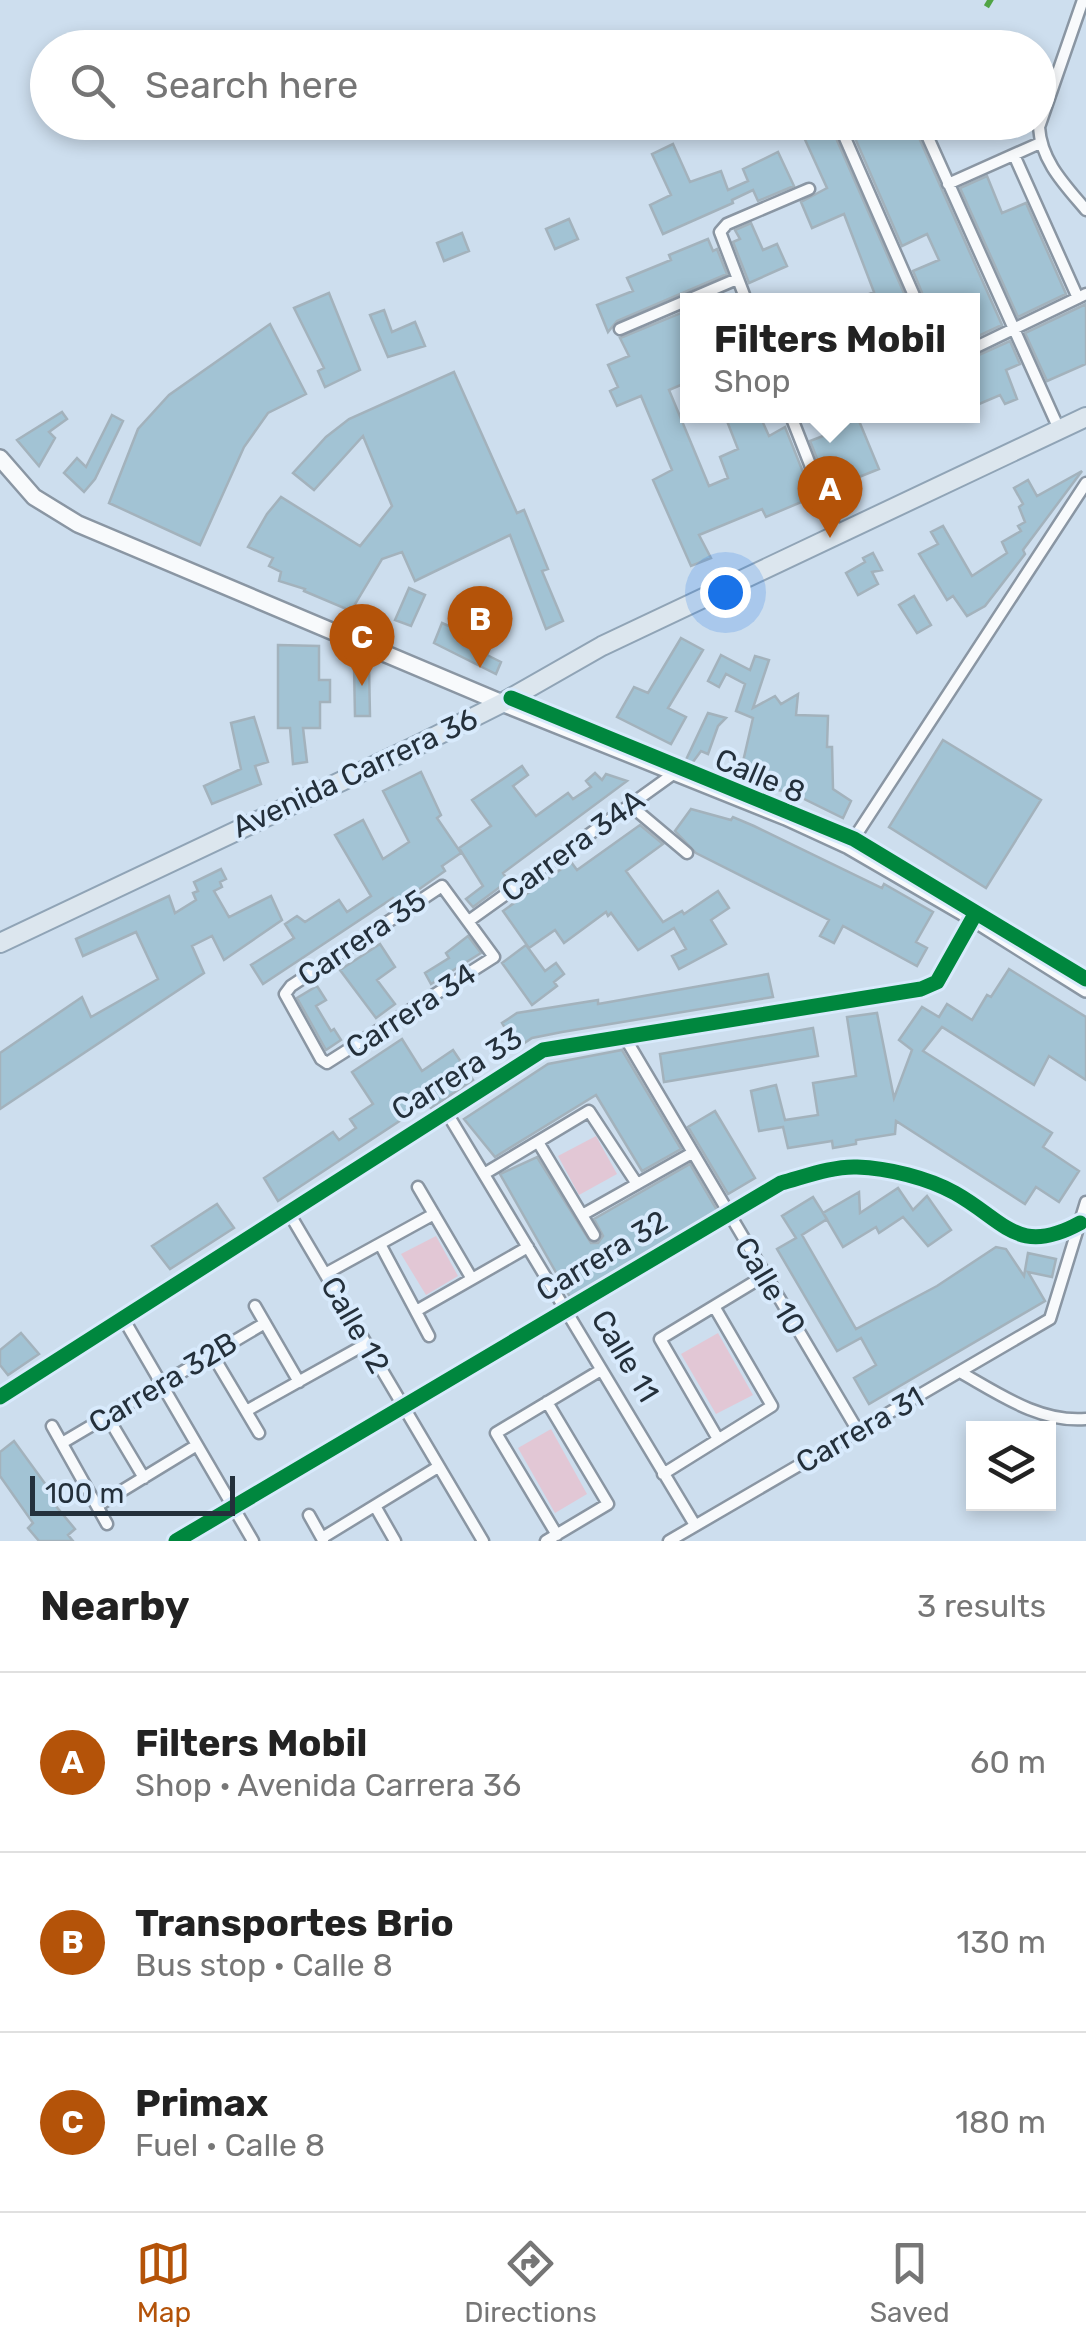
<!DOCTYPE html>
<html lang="en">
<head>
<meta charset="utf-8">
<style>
  :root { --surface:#fff; --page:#f2f2f2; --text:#222; --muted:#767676; --line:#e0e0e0; --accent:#b45309 }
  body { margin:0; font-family:Rubik,sans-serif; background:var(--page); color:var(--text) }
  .controls { position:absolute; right:30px; bottom:30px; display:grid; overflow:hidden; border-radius:0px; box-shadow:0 5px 15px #0003 }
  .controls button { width:90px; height:90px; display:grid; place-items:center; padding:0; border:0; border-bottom:2px solid var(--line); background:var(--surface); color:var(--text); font:50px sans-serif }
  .scale { position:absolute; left:30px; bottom:25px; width:205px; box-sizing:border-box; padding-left:10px; border:5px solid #24303b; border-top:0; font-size:28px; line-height:35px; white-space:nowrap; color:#24303b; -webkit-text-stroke:8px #d8eafc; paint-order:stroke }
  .you { position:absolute; left:725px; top:592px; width:35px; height:35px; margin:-25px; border:8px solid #fff; border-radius:50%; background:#1a73e8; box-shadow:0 0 0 15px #1a73e833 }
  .badge { display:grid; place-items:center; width:65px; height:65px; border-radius:50%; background:var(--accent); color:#fff; font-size:32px; font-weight:700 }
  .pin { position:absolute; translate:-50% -82px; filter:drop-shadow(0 2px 5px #0008) }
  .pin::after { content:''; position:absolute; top:52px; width:35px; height:30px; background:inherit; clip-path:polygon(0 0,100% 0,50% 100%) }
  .popup { position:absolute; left:680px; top:293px; width:300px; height:130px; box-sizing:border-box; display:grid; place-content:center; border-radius:0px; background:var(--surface); filter:drop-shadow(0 2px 8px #0005); font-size:32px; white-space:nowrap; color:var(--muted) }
  .popup b { font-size:38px; color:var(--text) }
  .popup::after { content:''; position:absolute; left:50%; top:100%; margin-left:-20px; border:20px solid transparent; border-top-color:var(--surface) }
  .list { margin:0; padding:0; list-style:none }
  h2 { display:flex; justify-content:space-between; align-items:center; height:130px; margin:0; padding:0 40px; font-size:42px }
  h2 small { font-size:32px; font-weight:400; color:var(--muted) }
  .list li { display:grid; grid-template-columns:65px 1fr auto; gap:30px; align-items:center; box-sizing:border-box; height:180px; padding:0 40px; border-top:2px solid var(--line) }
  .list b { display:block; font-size:38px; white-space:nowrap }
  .list p { margin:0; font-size:32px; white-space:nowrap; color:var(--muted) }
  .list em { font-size:32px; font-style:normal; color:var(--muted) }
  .icon { flex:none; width:55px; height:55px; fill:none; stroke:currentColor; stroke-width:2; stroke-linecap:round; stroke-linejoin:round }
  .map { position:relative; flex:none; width:1086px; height:1541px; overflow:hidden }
  .search { position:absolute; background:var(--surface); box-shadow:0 5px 15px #0003; left:30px; right:30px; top:30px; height:110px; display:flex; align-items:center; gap:25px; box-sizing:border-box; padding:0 35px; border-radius:55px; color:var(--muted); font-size:38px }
  .sheet { height:670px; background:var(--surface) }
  nav { display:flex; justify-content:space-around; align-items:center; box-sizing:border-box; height:140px; border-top:2px solid var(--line); background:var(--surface); font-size:28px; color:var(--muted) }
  nav a { display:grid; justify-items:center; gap:5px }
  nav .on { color:var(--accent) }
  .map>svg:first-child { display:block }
  .green { fill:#e2c7d5 }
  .building { fill:#a2c3d4; stroke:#a3b2bc; stroke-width:2.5 }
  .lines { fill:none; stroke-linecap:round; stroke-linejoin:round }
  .street-casing { stroke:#8a96a3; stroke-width:15 }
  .secondary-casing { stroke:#8a96a3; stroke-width:20 }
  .primary-casing { stroke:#90a4b6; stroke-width:22 }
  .street { stroke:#f8fafc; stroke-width:10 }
  .secondary { stroke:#f8fafc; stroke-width:15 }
  .primary { stroke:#dce6ee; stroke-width:18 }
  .quiet { stroke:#50a445; stroke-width:12; stroke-dasharray:25 12; stroke-linecap:butt }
  .cycleway-casing { stroke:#d8eafc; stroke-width:21 }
  .cycleway { stroke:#00873e; stroke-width:15 }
  .labels { text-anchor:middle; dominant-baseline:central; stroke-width:8; stroke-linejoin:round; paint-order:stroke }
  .street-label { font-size:30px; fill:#24303b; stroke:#d8eafc }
</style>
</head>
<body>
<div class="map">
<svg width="1086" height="1541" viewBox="0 0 1086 1541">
  <rect width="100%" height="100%" fill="#cddeee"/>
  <!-- green -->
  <path class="green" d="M596,1136l21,38 -38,21 -21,-39z
    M436,1236l22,40 -32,19 -25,-41z
    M718,1333l35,62 -37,19 -35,-60z
    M551,1429l36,65 -32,19 -37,-65z"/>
  <!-- building -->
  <path class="building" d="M797,122h32l78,178h-52l19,-8 -30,-78 -32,14 -11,-26 26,-14z
    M848,122h32l2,6 12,-6h18l90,203 -30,14v-39h-47l-12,-29 26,-11 -12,-26 -25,12z
    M673,144l17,38 31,-11 7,19 20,-9 -5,-12 35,-17 16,34 -36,15 -5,-11 -21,10 1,3 -70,31 -13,-29 21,-10 -19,-41z
    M987,176l15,37 24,-10 40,91 -48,23 -58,-129z
    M569,219l9,20 -23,10 -9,-20z
    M751,223l12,27 14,-6 10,22 -38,17 -16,-41 7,-3 -5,-9z
    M462,233l7,18 -25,10 -7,-18z
    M708,239l5,12 4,-2 10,25 -110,47 -9,11 -11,-27 36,-14 -6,-13 44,-18 -2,-5z
    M329,293l31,77 -35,17 -7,-16 6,-3 -30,-60z
    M1086,304v60l-39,17 -22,-48z
    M384,310l8,22 23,-10 10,24 -37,11 -18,-42z
    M688,310v72l-19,8 40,96 19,-8 -8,-21 18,-8 -13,-33h35l9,20 16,-9 28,70 -47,20 -4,-8 -63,26 12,23 -20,8 -38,-86 19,-10 -31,-74 -24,10 -7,-15 8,-4 -10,-22 21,-9 -9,-18z
    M270,324l36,70 -38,19 -24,34 -44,98 -91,-42 29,-74 31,-34z
    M1010,341l10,23 -14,6 11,29 -12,5 -5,-9 -28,12v-49z
    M454,372l63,141 7,-3 24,59 -6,2 21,50 -17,8 -36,-94 -95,46 -13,-29 -20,7 -31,52 -47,-20 1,-2 -26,-8 2,-9 -12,-6 4,-8 -25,-11 19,-33 14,-17 79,49 32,-40 -29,-70 -49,54 -21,-17 33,-36 23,-18z
    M62,412l5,7 -18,13 6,6 -16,28 -22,-26z
    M112,415l11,6 -28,58 -11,13 -20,-19 13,-15 9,9z
    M839,416h18l22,53 -50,20 -19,-48 34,-13z
    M1082,471l-59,79 2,4 -40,52 -18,10 -14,-20 -6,4 -28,-46 19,-10 -7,-12 12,-6 29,50 35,-23 -5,-11 19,-11 -3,-5 7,-4 -6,-15 4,-3 -9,-16 14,-8 9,16z
    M873,553l9,17 -10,2 6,12 -20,11 -12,-22 19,-11 -2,-4z
    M409,588l16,7 -14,31 -16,-6z
    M914,596l17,29 -14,8 -18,-28z
    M442,623l49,22 -4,10 14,7 -5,12 -62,-31z
    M681,638l22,12 -35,58 18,9 -15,27 -54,-27 17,-30 14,6z
    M278,645l41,1v34h11v22h-10v26h-17l4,34 -14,2 -3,-36h-12z
    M721,655l29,15 5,-14 14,4 -16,48 22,-12 6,8 17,-10 -2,21 32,1 -1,31h5l1,42 18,12 -8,17 -41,-20 -9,-1 1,-5 -27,-3 2,-16 -27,-7 11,-48 -17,-7 9,-27 -19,-10 -7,13 -11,-6z
    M354,666h15l1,50h-15z
    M708,713l18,5 -8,8 -10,28 -7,-3 -11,15 -6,-2z
    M254,717l14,45 -13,4 6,18 -49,20 -8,-18 37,-17 -10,-46z
    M943,740l98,60 -55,88 -97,-61z
    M522,766l6,9 -15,11 23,30 32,-23 5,6 18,-12 -5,-6 9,-8 7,7 4,-6 21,7 -124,92 5,8 -35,26 -7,-8 17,-13 -24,-38 32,-22 -19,-26z
    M421,772l20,43 -4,3 24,35 -19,13 3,5 -47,33 -5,-6 -130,86 -12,-19 43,-27 -9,-14 12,-8 8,6 34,-22 8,12 24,-16 -36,-61 28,-15 20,39 26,-17 -26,-51z
    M691,809l40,11 2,-3 21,9 128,62 2,-4 49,28 -17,30 11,6 -10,18 -74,-40 -9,17 -14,-7 9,-16 -133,-67 -21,-22z
    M640,825l23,19 -37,27 37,51 19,-11 2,3 34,-23 11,17 -18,12 15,24 -47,25 -7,-13 14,-7 -12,-21 -36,22 -27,-37 -3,3 -2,-4 -42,31 -9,-13 -26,18 -26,-37 68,-49 6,8z
    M221,869l5,10 -6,3 2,5 -8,4 15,26 42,-21 11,24 -58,40 -12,-24 -20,10 12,27 -204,136v-56l82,-56 9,20 67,-38 -22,-47 -53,24 -7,-17 93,-43 6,17 21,-13 -3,-7 5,-2 -4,-9z
    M468,936l13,17 -50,31 -6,-11 24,-15 -3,-5z
    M380,944l15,23 -18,13 18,24 -19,14 -36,-48z
    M526,945l19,26 11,-8 8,11 -10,8 3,4 -25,19 -30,-42z
    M1009,969l77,48v63l-37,-24 -15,29 -92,-58 -19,24 129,82 -9,14 36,24 -20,31 -23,-15 -11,17 -129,-83 -1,13 -39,6v4l-23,4 -1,-7 -44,7 -5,-21 -24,4 -8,-40 25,-6 9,35 33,-5 -5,-32 43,-7 -9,-59 30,-4 17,85 18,-48 -13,-10 23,-33 17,10 8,-13 25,16 15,-25 4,2z
    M768,974l5,23 -211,35 -30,6 -15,10 -15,-25 15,-10 81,-13v4z
    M317,986l9,14 -10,6 15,25 3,-2 7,11 -15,10 -29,-52z
    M813,1028l5,28 -154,26 -4,-28z
    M402,1039l20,32 31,-21 20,30 -42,28 -4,-5 -149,98 -14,-23 69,-46 6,8 17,-12 -6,-9 23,-15 -21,-32z
    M622,1050l59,99 -39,22 -46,-76 -101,62 -31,-38 84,-55z
    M715,1111l40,67 -27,16 -40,-67z
    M537,1157l54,86h7l5,-7 -9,-17 96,-55 27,46 -147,87 -70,-123z
    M898,1188l15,22 14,-14 24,34 -23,16 -25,-29 -24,16 -3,-6 -33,20 -20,-34 36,-21 1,21z
    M813,1197l14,22 -25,16 54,94 81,-43 59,-39 10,2 18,27 4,-23 28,6 -4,18 -24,-5 17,29 -176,103 -15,-26 22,-13 -15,-27 -24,13 -60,-102 19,-11 -14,-22z
    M217,1204l17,24 -64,41 -18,-23z
    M21,1333l18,21 -31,21 -8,-10v-15z
    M14,1441l40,55 -4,3 25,30 -7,6 5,6h-34l-11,-13 5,-5 -33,-47v-24z"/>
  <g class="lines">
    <!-- street casing -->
    <g class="street-casing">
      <path id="street" d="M1083,0l-44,127c2,34 26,58 47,83
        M838,122l78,178
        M921,122l138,307
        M1014,155l64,143
        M948,184l92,-41
        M746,300l-26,-68 7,-8 82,-35
        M620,329l117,-50
        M972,349l114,-55
        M791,416l46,117
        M630,805l57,48
        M849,846l237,-363
        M442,886l52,71 -167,106 -6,-4 -36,-65 6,-8z
        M470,920l206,-148
        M624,1036l234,395
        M447,1113l248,412
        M538,1142l56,93
        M484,1174l105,-63 48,73
        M418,1187l54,92
        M289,1213l194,328
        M582,1215l110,-62
        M380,1244l49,92
        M325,1274l109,-60
        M255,1306l44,76
        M416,1311l112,-64
        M123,1318l130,223
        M212,1354l47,79
        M960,1372c39,22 80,51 126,47
        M0,1397l543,-347 378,-61 16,-7 36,-64
        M246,1411l120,-67
        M107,1416l37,62
        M52,1426l55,98
        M718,1439l-58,-100 104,-63
        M62,1443l203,-120
        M663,1474l109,-68 -57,-98
        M97,1506l100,-61
        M375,1506l20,35
        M309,1515l14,25
        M557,1535l-61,-102 105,-63
        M322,1538l116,-71
        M176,1541l605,-358c23,-6 51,-17 76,-16 31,1 71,11 98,26 50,28 63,64 125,30
        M546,1541l62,-37 -61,-102
        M669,1541l381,-222 36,-117"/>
    </g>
    <!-- secondary casing -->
    <g class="secondary-casing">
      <path id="secondary" d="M0,458l34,39 44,27 424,179 284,114 63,29 124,72 113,71"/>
    </g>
    <!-- primary casing -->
    <g class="primary-casing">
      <path id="primary" d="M0,943l418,-198 84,-42 100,-57 484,-229"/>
    </g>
    <!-- street -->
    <use href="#street" class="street"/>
    <!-- secondary -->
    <use href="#secondary" class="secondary"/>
    <!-- primary -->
    <use href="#primary" class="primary"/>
    <!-- quiet -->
    <path class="quiet" d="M987,0l5,3"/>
    <!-- cycleway casing -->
    <g class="cycleway-casing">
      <path id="cycleway" d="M511,698l343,141 232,140
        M0,1397l543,-347 378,-61 16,-7 36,-64
        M176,1541l605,-358c23,-6 51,-17 76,-16 31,1 71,11 98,26 50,28 63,64 125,30"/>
    </g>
    <!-- cycleway -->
    <use href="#cycleway" class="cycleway"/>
  </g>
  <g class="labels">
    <!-- street labels -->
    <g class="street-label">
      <text transform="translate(355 773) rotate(-25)">Avenida Carrera 36</text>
      <text transform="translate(760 776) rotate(23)">Calle 8</text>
      <text transform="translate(573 846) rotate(-36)">Carrera 34A</text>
      <text transform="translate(362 938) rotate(-34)">Carrera 35</text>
      <text transform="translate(411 1011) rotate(-33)">Carrera 34</text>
      <text transform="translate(457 1074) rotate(-32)">Carrera 33</text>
      <text transform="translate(602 1256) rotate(-31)">Carrera 32</text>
      <text transform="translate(770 1286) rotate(59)">Calle 10</text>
      <text transform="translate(355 1325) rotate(60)">Calle 12</text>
      <text transform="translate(625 1356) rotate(59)">Calle 11</text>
      <text transform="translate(163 1383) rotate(-31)">Carrera 32B</text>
      <text transform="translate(860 1430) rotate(-30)">Carrera 31</text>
    </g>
  </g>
</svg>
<div class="controls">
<button><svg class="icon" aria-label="layers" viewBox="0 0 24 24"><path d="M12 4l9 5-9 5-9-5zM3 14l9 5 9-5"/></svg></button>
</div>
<div class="scale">100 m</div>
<div class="you"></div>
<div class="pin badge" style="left:830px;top:538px">A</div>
<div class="popup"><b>Filters Mobil</b>Shop</div>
<div class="pin badge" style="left:480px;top:668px">B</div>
<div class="pin badge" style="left:362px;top:686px">C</div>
<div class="search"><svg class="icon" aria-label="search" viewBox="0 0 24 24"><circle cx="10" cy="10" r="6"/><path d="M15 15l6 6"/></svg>Search here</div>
</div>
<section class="sheet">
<h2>Nearby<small>3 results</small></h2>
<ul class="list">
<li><span class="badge">A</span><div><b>Filters Mobil</b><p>Shop · Avenida Carrera 36</p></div><em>60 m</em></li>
<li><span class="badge">B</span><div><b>Transportes Brio</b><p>Bus stop · Calle 8</p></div><em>130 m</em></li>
<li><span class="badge">C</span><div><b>Primax</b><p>Fuel · Calle 8</p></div><em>180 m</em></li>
</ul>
</section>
<nav>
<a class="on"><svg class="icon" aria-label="map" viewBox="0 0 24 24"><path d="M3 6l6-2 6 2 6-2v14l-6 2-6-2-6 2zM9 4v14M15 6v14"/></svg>Map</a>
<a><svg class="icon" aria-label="directions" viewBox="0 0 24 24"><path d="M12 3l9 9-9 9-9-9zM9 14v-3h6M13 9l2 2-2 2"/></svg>Directions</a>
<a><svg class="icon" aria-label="saved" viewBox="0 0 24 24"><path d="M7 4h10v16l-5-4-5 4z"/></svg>Saved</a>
</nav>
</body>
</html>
